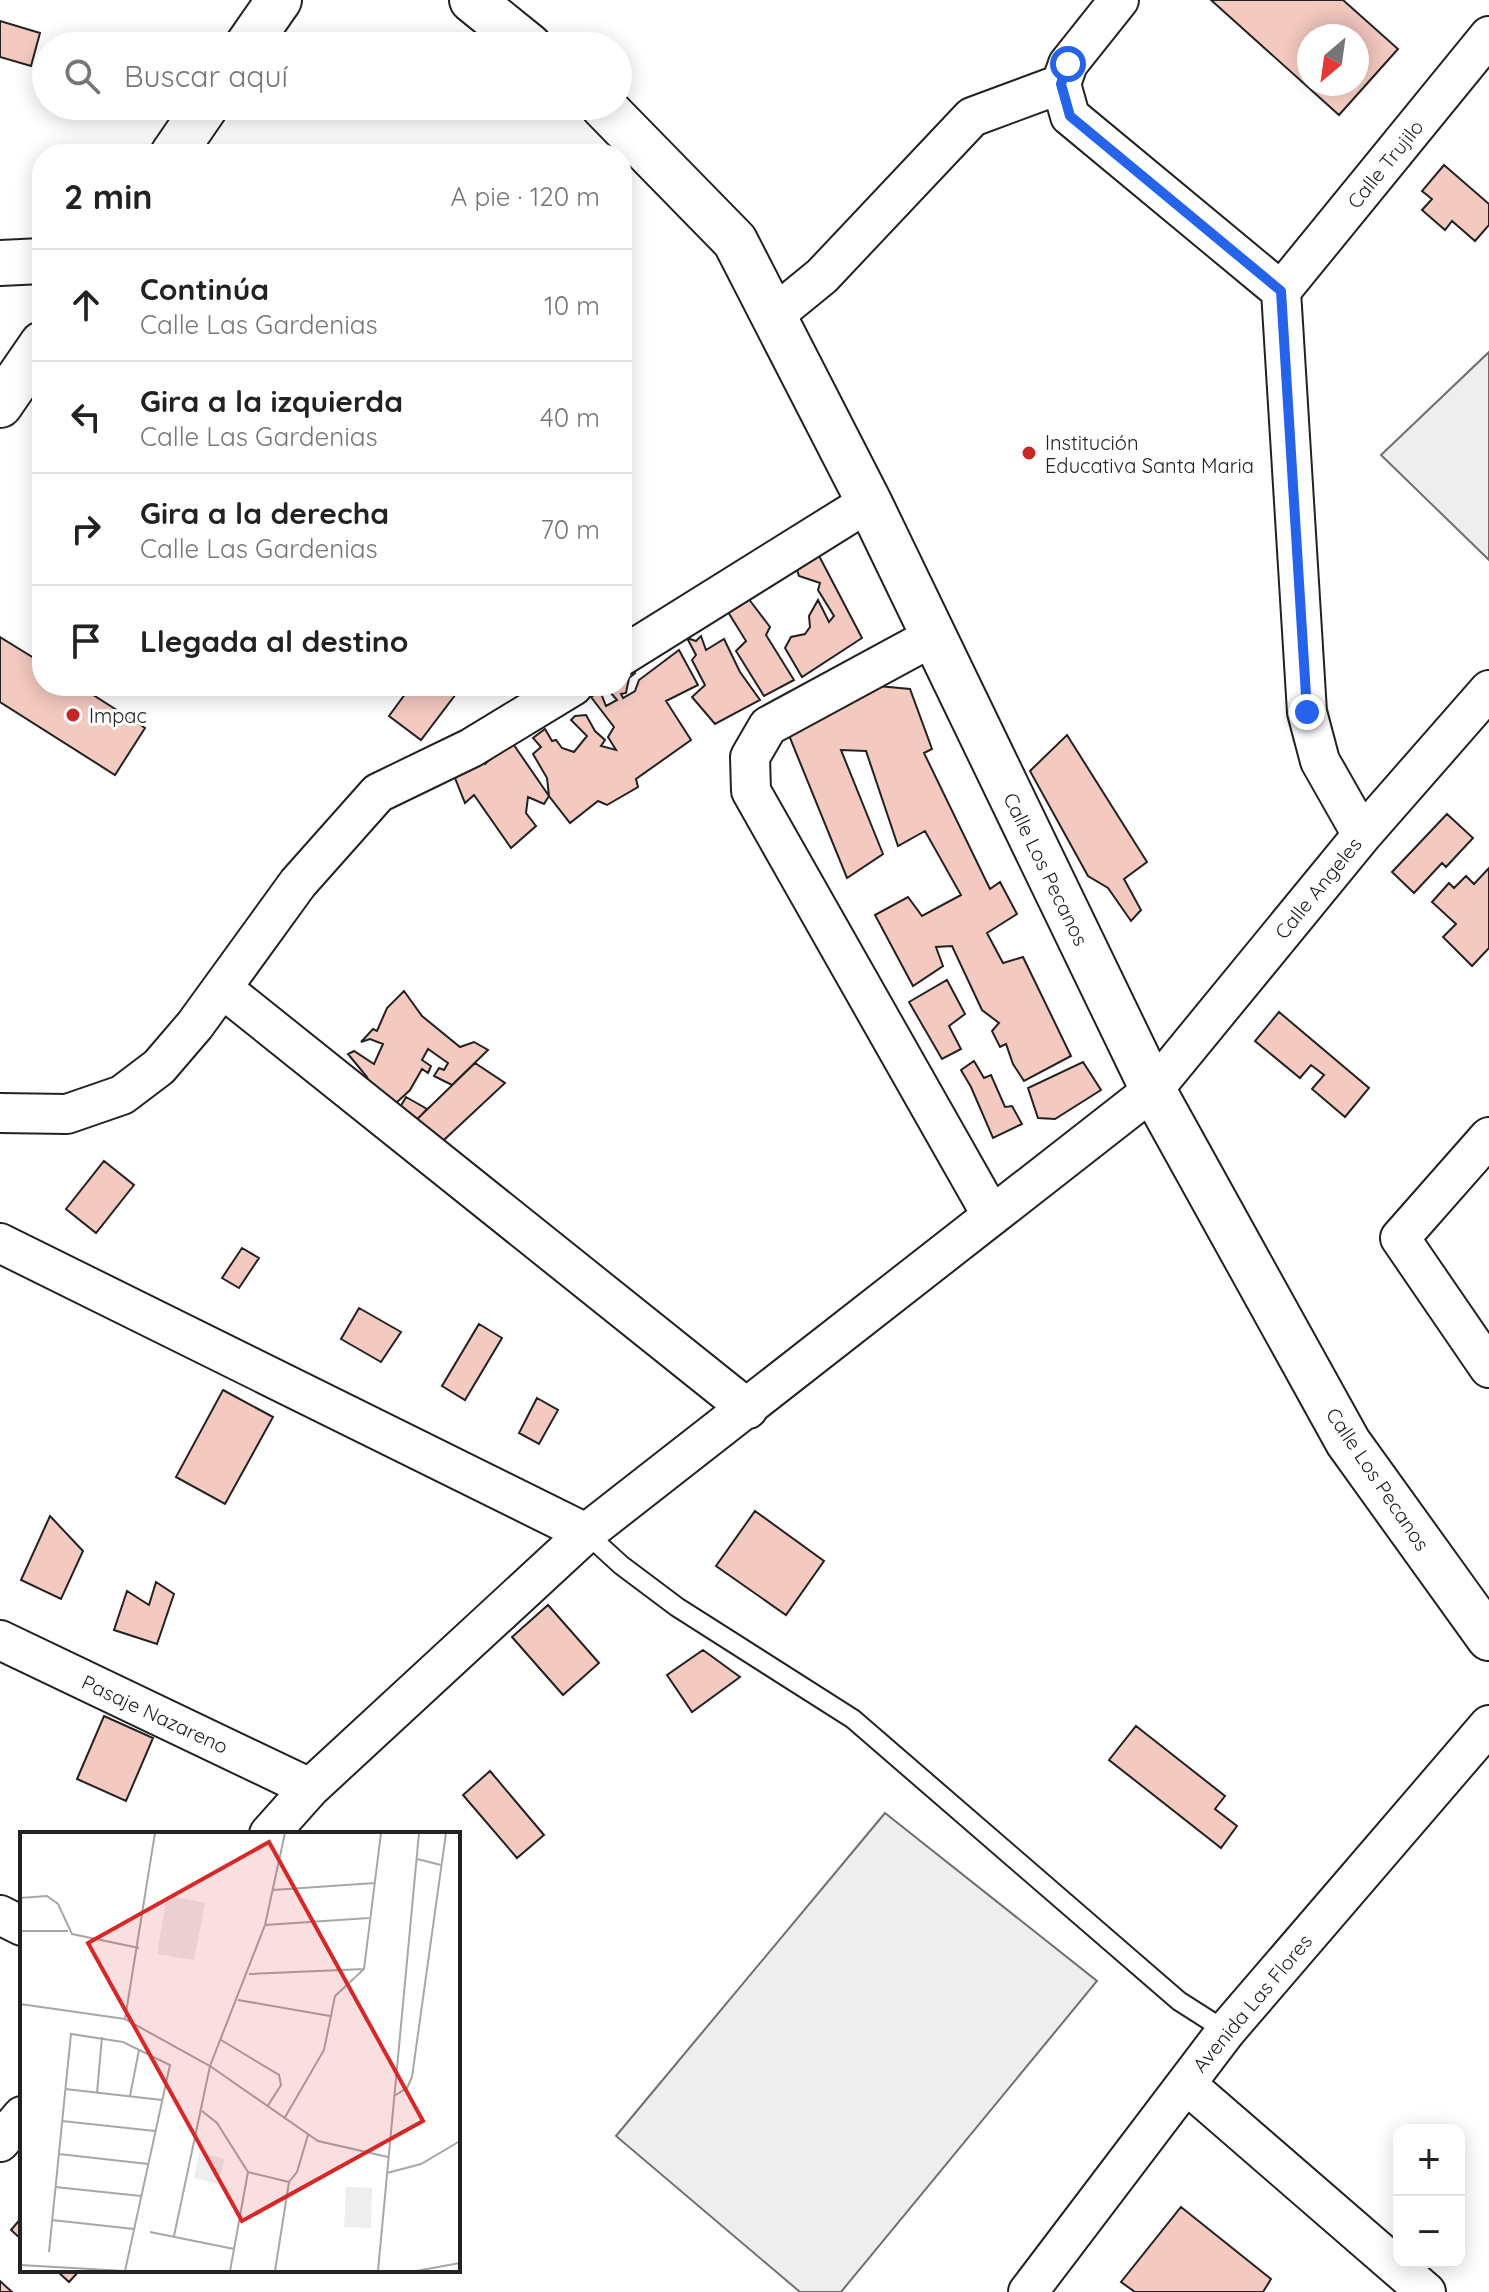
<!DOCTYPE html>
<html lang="es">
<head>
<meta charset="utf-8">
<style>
  :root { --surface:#fff; --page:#f6f6f6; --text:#222; --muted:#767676; --line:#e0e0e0 }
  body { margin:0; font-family:Quicksand,sans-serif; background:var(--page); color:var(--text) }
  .controls { position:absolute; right:24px; bottom:24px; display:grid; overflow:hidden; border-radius:16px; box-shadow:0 4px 20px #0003 }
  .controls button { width:72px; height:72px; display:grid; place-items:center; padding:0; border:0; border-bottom:2px solid var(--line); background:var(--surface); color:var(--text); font:40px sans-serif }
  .compass { position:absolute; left:1297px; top:24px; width:72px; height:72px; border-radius:50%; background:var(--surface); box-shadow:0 4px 20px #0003; rotate:209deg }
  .stop { position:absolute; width:24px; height:24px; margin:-18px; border:6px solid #2563eb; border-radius:50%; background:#fff }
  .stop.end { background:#2563eb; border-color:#fff; box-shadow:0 2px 8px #0008 }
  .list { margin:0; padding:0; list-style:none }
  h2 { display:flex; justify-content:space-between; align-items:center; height:104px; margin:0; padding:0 32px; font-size:34px }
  h2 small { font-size:26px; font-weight:400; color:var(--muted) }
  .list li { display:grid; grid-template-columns:52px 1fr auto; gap:24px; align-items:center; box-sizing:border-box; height:112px; padding:0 32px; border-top:2px solid var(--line) }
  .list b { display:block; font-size:30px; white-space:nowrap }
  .list p { margin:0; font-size:26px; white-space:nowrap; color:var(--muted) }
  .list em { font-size:26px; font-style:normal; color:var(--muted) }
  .icon { flex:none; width:44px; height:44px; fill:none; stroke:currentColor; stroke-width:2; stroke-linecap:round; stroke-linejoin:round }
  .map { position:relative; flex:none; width:1489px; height:2292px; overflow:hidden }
  .search { position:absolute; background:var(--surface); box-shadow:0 4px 20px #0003; left:32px; top:32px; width:600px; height:88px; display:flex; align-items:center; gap:20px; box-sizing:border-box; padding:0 28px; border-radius:44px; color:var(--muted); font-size:30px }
  .panel { position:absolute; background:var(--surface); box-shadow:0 4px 20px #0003; left:32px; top:144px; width:600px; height:552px; border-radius:32px }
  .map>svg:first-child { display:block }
  .green { fill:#eee; stroke:#6f6f6f; stroke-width:2 }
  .building { fill:#f3c9c0; stroke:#222; stroke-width:2; fill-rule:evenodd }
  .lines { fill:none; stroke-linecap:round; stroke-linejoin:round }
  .service-casing { stroke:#222; stroke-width:22 }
  .minor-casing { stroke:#222; stroke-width:42 }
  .tertiary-casing { stroke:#222; stroke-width:48 }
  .trunk-casing { stroke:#222; stroke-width:48 }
  .service { stroke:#fff; stroke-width:18 }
  .minor { stroke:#fff; stroke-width:38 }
  .tertiary { stroke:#fff; stroke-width:44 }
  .trunk { stroke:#fff; stroke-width:44 }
  .route { stroke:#2563eb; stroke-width:10 }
  .poi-dot { fill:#c62828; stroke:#fff; stroke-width:3 }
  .labels { text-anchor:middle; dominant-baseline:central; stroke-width:6; stroke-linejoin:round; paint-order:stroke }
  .street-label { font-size:20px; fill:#222; stroke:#fff }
  .poi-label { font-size:20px; fill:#222; stroke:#fff; text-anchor:start }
  .inset-road { fill:none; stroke:#a7a7a7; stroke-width:2 }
  .view { fill:#d62828; fill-opacity:0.15; stroke:#d62828; stroke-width:4 }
  .inset-edge { fill:none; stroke:#222; stroke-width:4 }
</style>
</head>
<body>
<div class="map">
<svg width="1489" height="2292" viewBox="0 0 1489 2292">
  <rect width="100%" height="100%" fill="#fff"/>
  <!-- green -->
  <path class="green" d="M1489,352v208l-108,-105z
    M885,1813l212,168 -256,311h-41l-184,-156z"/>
  <!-- building -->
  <path class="building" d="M1211,0h132l55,49 -59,66zM1309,36h48v48h-48z
    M0,21l40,12 -9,33 -31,-9z
    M1444,165l45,39v21l-14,16 -23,-20 -7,9 -23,-20 10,-11 -10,-8z
    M817,552l45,86 -60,39 -17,-29 6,-11 14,-3 5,-7 -1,-11 9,-16 11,22 5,-6 -16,-26 2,-7 -21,-7 -4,-12z
    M748,598l22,29 -4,8 28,45 -30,16 -28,-45 10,-10 -18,-29z
    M701,636l5,14 18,-11 16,33 20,28 -45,24 -23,-27 13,-12 -13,-25 4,-5 -9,-17 9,3z
    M0,637l42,26v23h37l66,42 -30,47 -115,-73z
    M679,650l19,35 -32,16 25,39 -55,39 2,8 -31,18 -9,-4 -28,22 -21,-27 -2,-18 -14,-24 8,-7 -8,-9 12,-9 7,12 4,-1 6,8 12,4 13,-16 -16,-16 4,-4 11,-1 9,16 10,9 -4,6 15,4 -8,-13 6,-10 -23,-30 9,-6 6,15 11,-6 -7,-8 12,-6v-16l6,-6 7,9 -6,5 -3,15 -5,1 2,4 12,-7 4,-11z
    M411,686h51l-41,54 -32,-24z
    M878,686l32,3 22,60 -8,4 66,136 10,-7 17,32 -30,19 16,30 20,-6 48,99 -47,25 -11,-17 -7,-20 -6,3 -8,-16 7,-8 -17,-13 -30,-64 -16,1 7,19 -30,20 -38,-71 33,-18 14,19 39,-21 -36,-64 -27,15 -32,-95 -25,-1 42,104 -36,24 -59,-145z
    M507,735l42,61 -5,8 -16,-7 -2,16 10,13 -25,22 -37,-53 -9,8 -12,-30 23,-16 9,7 8,-7 -7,-7z
    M1067,735l80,127 -23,17 17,31 -10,11 -23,-33 -20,-12 -58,-105z
    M1447,814l26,24 -27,29 -4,-4 -28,30 -22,-21z
    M1489,868v80l-17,18 -29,-29 13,-13 -24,-22 17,-19 5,5 12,-12 8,8z
    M947,980l18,34 -16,12 12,23 -19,10 -33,-57z
    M404,991l18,25 38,31 14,-5 14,8 -36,35 -18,-9 5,-8 5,2 4,-7 -20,-14 -6,11 9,6 -3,7 -6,-4 -12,21 -16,15 -24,-20 -3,-8 -19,-23 6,-3 20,13 9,-20 -13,-5 -9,3 12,-13 4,2 10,-23z
    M1279,1012l90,76 -24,29 -33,-28 12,-14 -13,-10 -11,13 -45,-37z
    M974,1061l10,17 7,-3 14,32 7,-1 10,18 -29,14 -22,-51 -10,-17z
    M1083,1062l18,28 -46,29 -17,-1 -10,-30z
    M475,1063l30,20 -74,69 -24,-23z
    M406,1097l21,12 -12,13 -16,-13z
    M104,1161l30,24 -38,48 -30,-24z
    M242,1248l17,10 -20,30 -17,-10z
    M359,1308l42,24 -20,30 -40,-23z
    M479,1324l23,14 -37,62 -23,-14z
    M223,1390l50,27 -48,87 -49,-27z
    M537,1398l21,12 -19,34 -20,-11z
    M755,1511l69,50 -38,54 -70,-49z
    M50,1516l33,35 -22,48 -40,-19z
    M156,1582l18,12 -17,50 -43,-14 13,-39 22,14z
    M548,1605l51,58 -36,32 -51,-58z
    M703,1650l37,27 -48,35 -25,-37z
    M104,1716l49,22 -27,63 -49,-22z
    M1136,1726l89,70 -10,13 22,17 -16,22 -112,-88z
    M490,1771l54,64 -27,23 -54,-63z
    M1181,2207l90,72 -8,13h-128l-14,-10z
    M22,2217v23l-11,-10z
    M56,2270h24l-11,12z
    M0,2281l12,11h-12z"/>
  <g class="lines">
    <!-- service casing -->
    <g class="service-casing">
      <path id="service" d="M586,1533l35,32 56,42 176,112 326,282 47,30"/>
    </g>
    <!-- minor casing -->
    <g class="minor-casing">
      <path id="minor" d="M1119,0l-51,64 -7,20 9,32 211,175 26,421 13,49 42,74
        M1281,291l208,-255
        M773,316l49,-40 150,-159 89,-33
        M934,636l-166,90 -18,31 1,34 241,425
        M622,656l247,-154
        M222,988l526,421
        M0,1113l67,1 55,-19 37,-28 36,-42 103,-142 80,-90 93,-45 102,-62
        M1489,1137l-89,101 89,130
        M0,1243l586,290
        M0,1640l310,148
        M269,1834l41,-46 276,-255 567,-443 209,-255 127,-145
        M0,1915l22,11
        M1186,2084l240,208
        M0,2142l22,-26
        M1028,2292l198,-261 263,-306"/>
    </g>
    <!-- tertiary casing -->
    <g class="tertiary-casing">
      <path id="tertiary" d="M472,0l57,46
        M603,106l132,135 134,261 284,588 195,352 141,196
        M0,263l42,-2"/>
    </g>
    <!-- trunk casing -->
    <g class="trunk-casing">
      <path id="trunk" d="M247,46l32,-46
        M173,154l33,-48
        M0,405l42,-61"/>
    </g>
    <!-- service -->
    <use href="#service" class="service"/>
    <!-- minor -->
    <use href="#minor" class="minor"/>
    <!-- tertiary -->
    <use href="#tertiary" class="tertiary"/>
    <!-- trunk -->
    <use href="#trunk" class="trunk"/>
  </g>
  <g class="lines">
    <!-- route -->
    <path class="route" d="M1068,64l-7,20 9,32 211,175 26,421"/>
  </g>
  <!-- markers -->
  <g class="poi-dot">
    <circle cx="1029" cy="453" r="8"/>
    <circle cx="73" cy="715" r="8"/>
  </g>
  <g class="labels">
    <!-- street labels -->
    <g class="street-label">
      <text transform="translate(1385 164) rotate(-51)">Calle Trujilo</text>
      <text transform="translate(1046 869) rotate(64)">Calle Los Pecanos</text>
      <text transform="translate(1318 888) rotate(-51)">Calle Angeles</text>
      <text transform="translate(1378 1479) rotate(56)">Calle Los Pecanos</text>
      <text transform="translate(155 1714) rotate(25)">Pasaje Nazareno</text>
      <text transform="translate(1252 2003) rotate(-50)">Avenida Las Flores</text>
    </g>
    <!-- poi labels -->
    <g class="poi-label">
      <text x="1045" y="442">Institución<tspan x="1045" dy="23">Educativa Santa Maria</tspan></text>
      <text x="89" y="715">Impac</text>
    </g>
  </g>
  <!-- overview -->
  <g transform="translate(20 1832)">
    <rect width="440" height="440" fill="#fff"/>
    <path d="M147,63l38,8 -11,57 -37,-6zM179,320l26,7 -8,25 -23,-6zM326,355l26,1 -1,40 -27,-1z" fill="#eee"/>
    <path class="inset-road" d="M397,27l24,6M253,58l102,-7M0,66l27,-2 11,8 14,30 67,14M245,93l104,-7M0,99h48M229,142l115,-5M218,168l92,16M0,172l105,15 85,47 108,75 70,16M105,187l30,-186M201,208l58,35 2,10 -14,22M45,257l97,11M77,261l5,-56M110,264l9,-46M374,264l13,-8 5,-11 34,-244M182,279l15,12 31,49 41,10M264,287l40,-69 11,-54 29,-27 17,-136M42,289l93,10M39,322l89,10M367,341l34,-9 39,-23M269,350l8,-10 11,-37M35,355l86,9M32,388l82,9M130,400l84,17M154,404l36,-170 55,-141 20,-92M29,420l22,-218 52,8 47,23 -45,206M0,433l105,6M210,439l18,-99M255,439l14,-89M358,439l41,-438M396,439l44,-8"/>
    <path class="view" d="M249,10l154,279 -181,100 -154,-278z"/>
    <rect width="440" height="440" class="inset-edge"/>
  </g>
</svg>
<div class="controls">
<button>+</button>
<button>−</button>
</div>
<svg class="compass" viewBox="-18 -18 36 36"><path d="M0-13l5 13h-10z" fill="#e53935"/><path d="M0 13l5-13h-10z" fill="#767676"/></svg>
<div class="stop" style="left:1068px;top:64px"></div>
<div class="stop end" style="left:1307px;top:712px"></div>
<div class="search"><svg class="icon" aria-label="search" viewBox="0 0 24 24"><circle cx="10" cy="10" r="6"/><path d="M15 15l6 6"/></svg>Buscar aquí</div>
<section class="panel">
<h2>2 min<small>A pie · 120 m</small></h2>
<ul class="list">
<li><svg class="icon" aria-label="ahead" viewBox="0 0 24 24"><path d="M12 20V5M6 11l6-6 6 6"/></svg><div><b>Continúa</b><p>Calle Las Gardenias</p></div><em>10 m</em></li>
<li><svg class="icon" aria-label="left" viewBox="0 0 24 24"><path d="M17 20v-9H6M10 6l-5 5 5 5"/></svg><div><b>Gira a la izquierda</b><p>Calle Las Gardenias</p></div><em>40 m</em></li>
<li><svg class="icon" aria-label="right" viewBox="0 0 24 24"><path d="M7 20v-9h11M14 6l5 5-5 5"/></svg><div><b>Gira a la derecha</b><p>Calle Las Gardenias</p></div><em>70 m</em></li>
<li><svg class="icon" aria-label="arrive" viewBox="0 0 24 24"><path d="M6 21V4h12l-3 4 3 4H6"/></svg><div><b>Llegada al destino</b></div></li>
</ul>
</section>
</div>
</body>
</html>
